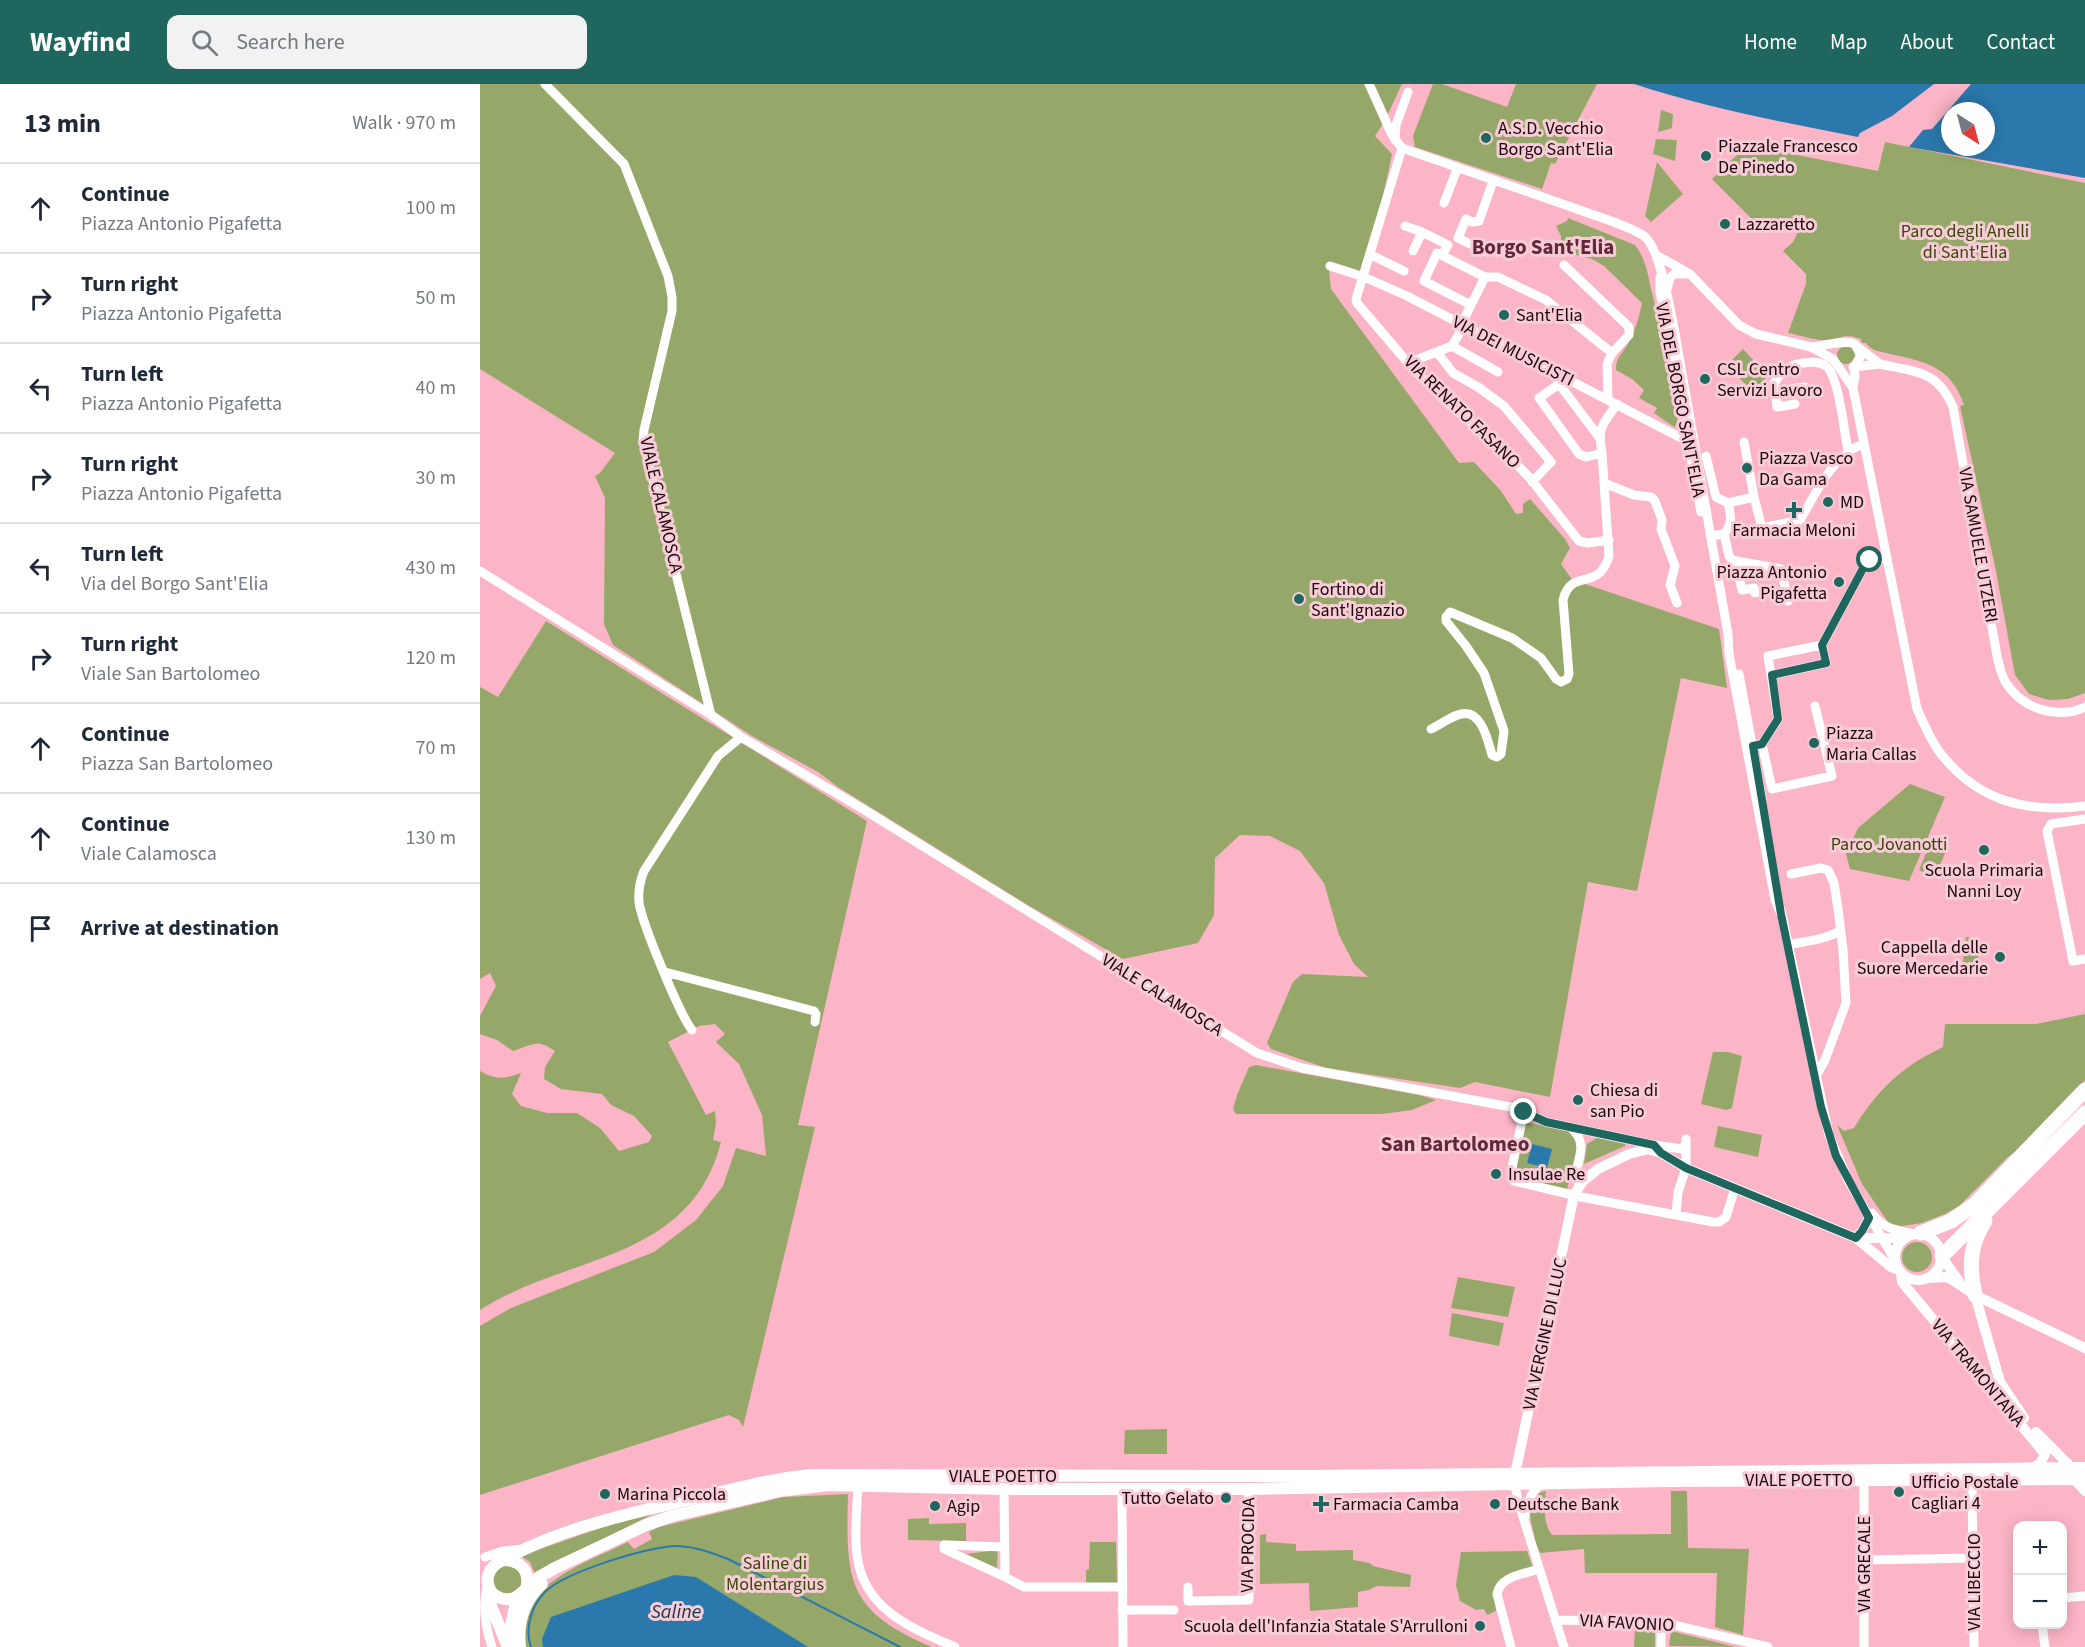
<!DOCTYPE html>
<html lang="en">
<head>
<meta charset="utf-8">
<style>
  :root { --surface:#fff; --page:#f2f2f3; --text:#1f2937; --muted:#747a83; --line:#e0e1e3; --accent:#1f675e }
  body { margin:0; font-family:"Source Sans 3",sans-serif; background:var(--page); color:var(--text) }
  .controls { position:absolute; right:18px; bottom:18px; display:grid; overflow:hidden; border-radius:12px; box-shadow:0 3px 15px #0003 }
  .controls button { width:54px; height:54px; display:grid; place-items:center; padding:0; border:0; border-bottom:2px solid var(--line); background:var(--surface); color:var(--text); font:30px sans-serif }
  .compass { position:absolute; left:1461px; top:18px; width:54px; height:54px; border-radius:50%; background:var(--surface); box-shadow:0 3px 15px #0003; rotate:144deg }
  .stop { position:absolute; width:18px; height:18px; margin:-14px; border:4px solid #1f675e; border-radius:50%; background:#fff }
  .stop.end { background:#1f675e; border-color:#fff; box-shadow:0 2px 6px #0008 }
  .list { margin:0; padding:0; list-style:none }
  h2 { display:flex; justify-content:space-between; align-items:center; height:78px; margin:0; padding:0 24px; font-size:26px }
  h2 small { font-size:20px; font-weight:400; color:var(--muted) }
  .list li { display:grid; grid-template-columns:39px 1fr auto; gap:18px; align-items:center; box-sizing:border-box; height:90px; padding:0 24px; border-top:2px solid var(--line) }
  .list b { display:block; font-size:22px; white-space:nowrap }
  .list p { margin:0; font-size:20px; white-space:nowrap; color:var(--muted) }
  .list em { font-size:20px; font-style:normal; color:var(--muted) }
  .icon { flex:none; width:33px; height:33px; fill:none; stroke:currentColor; stroke-width:2; stroke-linecap:round; stroke-linejoin:round }
  .map { position:relative; flex:none; width:1605px; height:1563px; overflow:hidden }
  header { display:flex; align-items:center; gap:36px; box-sizing:border-box; height:84px; padding:0 30px; background:var(--accent); color:#fff }
  header strong { font-size:28px }
  nav { display:flex; gap:33px; margin-inline-start:auto; font-size:21px }
  .search { width:420px; height:54px; background:var(--page); display:flex; align-items:center; gap:15px; box-sizing:border-box; padding:0 21px; border-radius:12px; color:var(--muted); font-size:22px }
  main { display:flex }
  aside { flex:1; background:var(--surface) }
  .map>svg:first-child { display:block }
  .green { fill:#95a869 }
  .water { fill:#2b78ac; fill-rule:evenodd }
  .lines { fill:none; stroke-linecap:round; stroke-linejoin:round }
  .stream { stroke:#2b78ac; stroke-width:2 }
  .minor { stroke:#fff; stroke-width:9 }
  .tertiary { stroke:#fff; stroke-width:10 }
  .secondary { stroke:#fff; stroke-width:12 }
  .trunk { stroke:#fff; stroke-width:15 }
  .route { stroke:#1f675e; stroke-width:8 }
  .poi-dot { fill:#1f675e; stroke:#f7ccd6; stroke-width:2 }
  .labels { text-anchor:middle; dominant-baseline:central; stroke-width:6; stroke-linejoin:round; paint-order:stroke }
  .poi-label { font-size:18px; fill:#1c050c; stroke:#f7ccd6; text-anchor:start }
  .park-label { font-size:18px; fill:#384608; stroke:#f7ccd6 }
  .street-label { font-size:18px; fill:#1c050c; stroke:#f7ccd6 }
  .water-label { font-size:20px; font-style:italic; fill:#16364d; stroke:#f7ccd6 }
  .quarter-label { font-size:21px; font-weight:bold; fill:#61283a; stroke:#f7ccd6 }
</style>
</head>
<body>
<header>
<strong>Wayfind</strong>
<div class="search"><svg class="icon" aria-label="search" viewBox="0 0 24 24"><circle cx="10" cy="10" r="6"/><path d="M15 15l6 6"/></svg>Search here</div>
<nav><a>Home</a><a>Map</a><a>About</a><a>Contact</a></nav>
</header>
<main>
<aside>
<h2>13 min<small>Walk · 970 m</small></h2>
<ul class="list">
<li><svg class="icon" aria-label="ahead" viewBox="0 0 24 24"><path d="M12 20V5M6 11l6-6 6 6"/></svg><div><b>Continue</b><p>Piazza Antonio Pigafetta</p></div><em>100 m</em></li>
<li><svg class="icon" aria-label="right" viewBox="0 0 24 24"><path d="M7 20v-9h11M14 6l5 5-5 5"/></svg><div><b>Turn right</b><p>Piazza Antonio Pigafetta</p></div><em>50 m</em></li>
<li><svg class="icon" aria-label="left" viewBox="0 0 24 24"><path d="M17 20v-9H6M10 6l-5 5 5 5"/></svg><div><b>Turn left</b><p>Piazza Antonio Pigafetta</p></div><em>40 m</em></li>
<li><svg class="icon" aria-label="right" viewBox="0 0 24 24"><path d="M7 20v-9h11M14 6l5 5-5 5"/></svg><div><b>Turn right</b><p>Piazza Antonio Pigafetta</p></div><em>30 m</em></li>
<li><svg class="icon" aria-label="left" viewBox="0 0 24 24"><path d="M17 20v-9H6M10 6l-5 5 5 5"/></svg><div><b>Turn left</b><p>Via del Borgo Sant'Elia</p></div><em>430 m</em></li>
<li><svg class="icon" aria-label="right" viewBox="0 0 24 24"><path d="M7 20v-9h11M14 6l5 5-5 5"/></svg><div><b>Turn right</b><p>Viale San Bartolomeo</p></div><em>120 m</em></li>
<li><svg class="icon" aria-label="ahead" viewBox="0 0 24 24"><path d="M12 20V5M6 11l6-6 6 6"/></svg><div><b>Continue</b><p>Piazza San Bartolomeo</p></div><em>70 m</em></li>
<li><svg class="icon" aria-label="ahead" viewBox="0 0 24 24"><path d="M12 20V5M6 11l6-6 6 6"/></svg><div><b>Continue</b><p>Viale Calamosca</p></div><em>130 m</em></li>
<li><svg class="icon" aria-label="arrive" viewBox="0 0 24 24"><path d="M6 21V4h12l-3 4 3 4H6"/></svg><div><b>Arrive at destination</b></div></li>
</ul>
</aside>
<div class="map">
<svg width="1605" height="1563" viewBox="0 0 1605 1563">
  <rect width="100%" height="100%" fill="#fcb5c7"/>
  <!-- green -->
  <path class="green" d="M0,0h885l18,40 -8,12 17,18 -9,43 -22,75 -32,-2 2,19 128,174 15,-1 27,29 15,23 7,-1v-9l7,-5 35,40 5,9 -9,16 15,21 6,-2 137,46 8,59 -46,-10 -44,213 -49,-9 -38,215 -75,-15 -15,6 -134,-20 -55,-19 -4,-6 26,-61 9,-8 66,3 -14,-13 -15,-29 -15,-52 -24,-32 -30,-15 -30,-1 -25,23 -1,57 -16,28 -75,16 -92,-52 -193,-120 -20,-15 -66,-36 -139,-91 -9,-21 1,-126 -10,-22 5,-3 15,-20 -135,-84z
    M894,0h28l-14,30z
    M953,0h9l65,23 9,-23h81l-42,80 -4,-1 -9,26 -127,-42 -2,-11z
    M1181,26l12,4 -1,14 -14,4z
    M1176,55l21,1 -2,21 -22,-7z
    M1405,58l200,41v510l-17,6 -19,1 -20,-6 -14,-19 -19,-104 -36,-165 4,-1c-13,-40 -42,-44 -78,-52 -9,-2 -15,-3 -20,-10h-4l-1,-4c-19,-7 -17,0 -34,1 -12,1 -27,-5 -39,-7l18,-49v-10l-23,-23 10,-9 5,-10 -30,-7 -5,5 -51,-51 29,-28v-7l137,27z
    M1177,78l26,32 -32,28 -6,-6z
    M1088,134l67,27c12,15 13,33 18,52 10,42 20,84 25,127l-4,3 -20,-14 3,-5 -18,-10 5,-8 -12,-11 -16,-9c-1,-11 6,-16 12,-26 7,-13 11,-26 14,-41l-38,-37 -12,-7 -31,-8v-15l-5,-10 11,-5z
    M1357 271a9 9 0 1 1 18 0a9 9 0 1 1-18 0Z
    M1263,265l25,27 -16,15 -25,-26z
    M66,537l321,200 -69,304 17,2 -72,300 -4,-7 -10,-5 -249,80v-169l31,-18 143,-56 42,-32 27,-34 13,-38 30,8 -4,-41 -23,-51 -23,-22 9,-8 -10,-10 -16,2 -31,16 38,73 9,-4 1,12 -3,17 8,2c-31,121 -155,112 -241,168v-239c16,9 24,8 41,2l-9,21 9,12 26,7h30l23,15 19,23 30,-9 3,-6 -18,-20 -23,-11 -9,-11 -41,-5 -17,-10 1,-12 10,-16c-17,-13 -24,-6 -42,0l-16,-11 -17,-6v-18l16,-30 -6,-13 -10,6v-292l18,10z
    M1430,700l35,13 -36,84 -59,-12 -4,-15 12,-26z
    M1452,755l16,7 -13,31 -16,-7z
    M1486,853l14,1 -3,33 -15,-2z
    M1605,930v66l-59,63 -18,14 -49,49 -14,8 -23,9 -20,3 -12,-1 -28,-41 -25,-59 7,6 10,-3c18,-30 39,-53 68,-70 7,-4 14,-7 21,-11l2,-23h91z
    M1233,968h15l14,4 -10,52 -6,2 -25,-6z
    M776,981l163,30 17,5 -24,10 -30,4h-146l-3,-5 4,-14 12,-28z
    M1046,1038l44,10 9,11 -12,46 -45,-10 -6,-10z
    M1238,1042l44,9 -4,22 -44,-10z
    M1117,1054l28,6v2l-41,18 3,-20z
    M1422 1173a15 15 0 1 1 30 0a15 15 0 1 1-30 0Z
    M978,1193l57,10 -7,30 -57,-9z
    M972,1229l52,10 -5,23 -50,-10z
    M687,1345v25h-43l1,-24z
    M1066,1407c-2,16 -3,32 6,44l119,-1v-43h16l1,57 61,1 -6,86 -28,-8 2,-54h-132l-1,-24 -44,4 -4,-9 -8,-37 11,-14z
    M368,1410c-2,87 -2,116 84,153h-407c0,-10 -2,-24 1,-33 13,-37 70,-56 102,-72l6,7 18,-10 -3,-7 10,-5 125,-30z
    M177,1428l-70,35 -51,29 -6,-14 -8,-5 1,-2 78,-27z
    M449,1434v6l37,-1v18l-58,-1v-21z
    M786,1450v8l30,2v7l57,-1v10l17,3 3,3 38,9 -1,12 -33,-1 -8,4 -11,2v15l-48,4 -1,-28 -49,1v-49z
    M610,1458h26l1,42h-31v-14l3,-1z
    M518,1466l-1,18 -31,-14z
    M1047,1467l6,17 -39,21 2,22 -9,4 -3,-6 -8,1 -16,-9 -4,-16 5,-33z
    M22,1480l19,6 1,16 -13,10 -15,-7 -2,-14z
    M1155,1545l20,1v17h-21z
    M1191,1547l65,16 -67,-1z"/>
  <!-- water -->
  <path class="water" d="M1154,0h300l-42,32 -32,17 -2,4c-76,-15 -151,-29 -224,-53z
    M1491,0h114v94l-176,-31 14,-17 9,-1zM1470,27h36v36h-36z
    M1052,1060l20,5 -5,19 -20,-5z
    M194,1491l22,2 112,70h-265l-1,-8 9,-22z"/>
  <g class="lines">
    <!-- stream -->
    <path class="stream" d="M51,1563c-7,-18 1,-42 14,-55 20,-20 106,-47 134,-46 18,1 33,7 49,13l172,88"/>
    <!-- minor -->
    <path class="minor" d="M65,0l79,80 44,112 4,21v14l-28,119 -1,11 68,274
      M889,0l23,51 10,13 212,74c10,4 21,8 30,14 16,12 26,72 30,92l54,306 1,20 46,246 6,14
      M915,56l1,-15 12,-33
      M922,64l-46,151 1,4 51,60 36,37 53,44 32,33 50,64 9,2 21,-3
      M964,119l13,-34
      M925,142l17,6 26,13 -6,10
      M933,167l9,-19
      M1007,168l-29,-14 8,-19 6,3 7,-1 14,-40
      M891,171l33,16
      M1176,171l34,19 49,51 17,9 55,13 22,12 20,29 64,321c7,15 14,32 24,45 38,48 86,59 144,52
      M1084,181l65,62v8l-17,18
      M850,182l34,11 43,19 280,145h6
      M1180,193v15l15,75
      M1187,205l3,-11 4,-4h13
      M991,221l-47,-24 13,-28 48,24
      M972,262l46,26
      M1331,263c13,-1 34,-8 44,-3l6,12 -7,11 1,10 -2,11
      M957,268l16,21 25,14 26,19 47,56 -19,20
      M928,279l44,-17 7,-12 2,-9 24,-48h13l48,23 66,53 -5,11 1,34
      M1400,280c36,8 57,6 73,43l44,249c2,9 4,19 9,27 17,26 51,37 79,24
      M1373,283l27,-3 -22,-17
      M1078,297l1,3 40,53
      M1079,300l-20,14 40,56 7,3 16,-4
      M1295,307l30,-4
      M1200,314l21,114
      M1315,320l-18,3 -3,-24c9,-12 15,-18 29,-20 8,-1 16,-2 23,3 13,10 18,66 22,84
      M1264,358l10,55
      M1226,372l10,41 12,6
      M1124,399l30,12 17,2 4,4 7,19 -1,9 14,37 -5,19 7,18
      M1244,450l5,22 3,4 49,9 7,32
      M1230,452l14,-2c9,-11 7,-18 4,-31l26,-6 8,31 38,-8c15,-25 34,-68 64,-76
      M1255,477l7,29 12,-2 1,5 9,-3
      M0,487l231,144 30,22 117,69 399,247 45,15 214,40 30,14 108,23 7,8
      M1259,590l23,125
      M1292,591l54,-12 -4,-18
      M951,645c9,-4 20,-13 30,-15 21,-5 27,28 31,41l5,2 4,-3 3,-23 -20,-58 -18,-27 -20,-25v-4l4,-5 62,26 29,20 15,21 5,3 6,-3 2,-5 -6,-74c8,-33 35,-7 46,-44l-7,-103c-5,-26 1,-29 15,-49
      M1282,660l10,45 60,-13 -17,-70
      M1267,663l15,-3 16,-25 -10,-63 54,-11 45,-84 20,-3
      M1605,735l-34,5 -4,7 26,130 12,-2
      M1311,790l30,-6 7,2 6,13 4,26 5,41 3,53 -21,57 -10,18
      M1301,826l48,225 20,47 46,78
      M1308,861c18,-4 36,-5 52,-14
      M185,888l149,39 2,3 -1,8
      M212,946c-12,-15 -51,-109 -53,-128 -1,-11 1,-21 5,-31l74,-115 23,-19
      M1044,1028l-13,60 3,9 67,16 132,25h6l7,-5 9,-29
      M1090,1043c18,15 9,29 5,49l5,10
      M1174,1061l28,4 3,-4
      M1392,1129c11,16 24,17 42,21
      M1196,1131l2,-23 8,-24v-29
      M1034,1396l4,21 46,146
      M1492,1396l2,167
      M378,1402c-1,22 -4,47 -1,69 6,54 54,73 98,92
      M642,1404l1,159
      M524,1405l1,88 19,10h98
      M1045,1433c1,-15 6,-23 16,-34
      M524,1463l-60,-2v4l61,28
      M5,1473l18,-6 20,-2
      M1384,1476l110,-2
      M7,1502c-5,21 -2,40 5,61
      M708,1503v14l61,-1v-111
      M1582,1514l23,-2
      M642,1526h52
      M1075,1536l106,2 107,25
      M1562,1540l3,23
      M1031,1563l-14,-53c3,-18 27,-20 42,-25
      M1181,1563v-25
      M1384,1563v-167"/>
    <!-- tertiary -->
    <path class="tertiary" d="M1415 1173a23 23 0 1 1 46 0a23 23 0 1 1-46 0Z
      M1376,1154l35,29 8,3
      M1376,1154l6,-7 7,-13
      M1462,1173l18,26
      M1421,1188l1,10 143,172 -5,10 -9,4
      M1448,1194l18,-1 5,2 24,16 110,53
      M1495,1211l25,87 24,36
      M1556,1348l36,36
      M1035,1390l59,-279 9,-14 15,-12 31,-15 19,-5 13,4 25,15 170,70h48
      M1595,1396l10,11"/>
    <!-- secondary -->
    <path class="secondary" d="M1605,1384l-780,8 -494,-1c-41,4 -80,15 -120,24 -63,15 -129,29 -186,60 -3,2 -8,3 -11,7 -6,5 -8,14 -5,21 1,4 4,8 9,10 18,9 28,-10 41,-20 5,-3 11,-6 16,-9l91,-43 26,-9 107,-25 50,-6 175,4h245l420,-8 416,-2
      M24,1476c17,0 27,12 22,29
      M10,1505l1,17 17,41
      M36,1561l-5,-19 6,-29
      M40,1563c-3,-25 4,-46 22,-63"/>
    <!-- trunk -->
    <path class="trunk" d="M1441,1149l30,-12 23,-16 111,-115
      M1462,1172l143,-143
      M1495,1211c-6,-28 -6,-49 10,-74"/>
  </g>
  <g class="lines">
    <!-- route -->
    <path class="route" d="M1044,1028l22,10 108,23 7,8 25,15 170,70 6,-7 7,-13 -33,-62 -15,-49 -40,-193 -28,-168 9,-2 16,-25 -6,-44 54,-12 -4,-18 45,-84 3,-1"/>
  </g>
  <!-- markers -->
  <g class="poi-dot">
    <circle cx="1006" cy="54" r="6"/>
    <circle cx="1226" cy="72" r="6"/>
    <circle cx="1245" cy="140" r="6"/>
    <circle cx="1024" cy="231" r="6"/>
    <circle cx="1225" cy="295" r="6"/>
    <circle cx="1267" cy="384" r="6"/>
    <circle cx="1348" cy="418" r="6"/>
    <path d="M1311 417h6v6h6v6h-6v6h-6v-6h-6v-6h6z"/>
    <circle cx="1359" cy="498" r="6"/>
    <circle cx="819" cy="515" r="6"/>
    <circle cx="1334" cy="659" r="6"/>
    <circle cx="1504" cy="766" r="6"/>
    <circle cx="1520" cy="873" r="6"/>
    <circle cx="1098" cy="1016" r="6"/>
    <circle cx="1016" cy="1090" r="6"/>
    <circle cx="1419" cy="1408" r="6"/>
    <circle cx="125" cy="1410" r="6"/>
    <circle cx="746" cy="1414" r="6"/>
    <path d="M838 1411h6v6h6v6h-6v6h-6v-6h-6v-6h6z"/>
    <circle cx="1015" cy="1420" r="6"/>
    <circle cx="455" cy="1422" r="6"/>
    <circle cx="1000" cy="1542" r="6"/>
  </g>
  <g class="labels">
    <!-- poi labels -->
    <g class="poi-label">
      <text x="1018" y="44">A.S.D. Vecchio<tspan x="1018" dy="21">Borgo Sant'Elia</tspan></text>
      <text x="1238" y="62">Piazzale Francesco<tspan x="1238" dy="21">De Pinedo</tspan></text>
      <text x="1257" y="140">Lazzaretto</text>
      <text x="1036" y="231">Sant'Elia</text>
      <text x="1237" y="285">CSL Centro<tspan x="1237" dy="21">Servizi Lavoro</tspan></text>
      <text x="1279" y="374">Piazza Vasco<tspan x="1279" dy="21">Da Gama</tspan></text>
      <text x="1360" y="418">MD</text>
      <text x="1314" y="446" text-anchor="middle">Farmacia Meloni</text>
      <text x="1347" y="488" text-anchor="end">Piazza Antonio<tspan x="1347" dy="21">Pigafetta</tspan></text>
      <text x="831" y="505">Fortino di<tspan x="831" dy="21">Sant'Ignazio</tspan></text>
      <text x="1346" y="649">Piazza<tspan x="1346" dy="21">Maria Callas</tspan></text>
      <text x="1504" y="786" text-anchor="middle">Scuola Primaria<tspan x="1504" dy="21">Nanni Loy</tspan></text>
      <text x="1508" y="863" text-anchor="end">Cappella delle<tspan x="1508" dy="21">Suore Mercedarie</tspan></text>
      <text x="1110" y="1006">Chiesa di<tspan x="1110" dy="21">san Pio</tspan></text>
      <text x="1028" y="1090">Insulae Re</text>
      <text x="1431" y="1398">Ufficio Postale<tspan x="1431" dy="21">Cagliari 4</tspan></text>
      <text x="137" y="1410">Marina Piccola</text>
      <text x="734" y="1414" text-anchor="end">Tutto Gelato</text>
      <text x="853" y="1420">Farmacia Camba</text>
      <text x="1027" y="1420">Deutsche Bank</text>
      <text x="467" y="1422">Agip</text>
      <text x="988" y="1542" text-anchor="end">Scuola dell'Infanzia Statale S'Arrulloni</text>
    </g>
    <!-- park labels -->
    <g class="park-label">
      <text x="1485" y="147">Parco degli Anelli<tspan x="1485" dy="21">di Sant'Elia</tspan></text>
      <text x="1409" y="760">Parco Jovanotti</text>
      <text x="295" y="1479">Saline di<tspan x="295" dy="21">Molentargius</tspan></text>
    </g>
    <!-- street labels -->
    <g class="street-label">
      <text transform="translate(1033 267) rotate(27)">VIA DEI MUSICISTI</text>
      <text transform="translate(1200 316) rotate(79)">VIA DEL BORGO SANT'ELIA</text>
      <text transform="translate(982 328) rotate(44)">VIA RENATO FASANO</text>
      <text transform="translate(181 421) rotate(77)">VIALE CALAMOSCA</text>
      <text transform="translate(1498 461) rotate(80)">VIA SAMUELE UTZERI</text>
      <text transform="translate(682 911) rotate(32)">VIALE CALAMOSCA</text>
      <text transform="translate(1065 1250) rotate(-78)">VIA VERGINE DI LLUC</text>
      <text transform="translate(1498 1289) rotate(50)">VIA TRAMONTANA</text>
      <text x="523" y="1392">VIALE POETTO</text>
      <text x="1319" y="1396">VIALE POETTO</text>
      <text transform="translate(768 1461) rotate(-89)">VIA PROCIDA</text>
      <text transform="translate(1384 1480) rotate(-90)">VIA GRECALE</text>
      <text transform="translate(1494 1498) rotate(-90)">VIA LIBECCIO</text>
      <text transform="translate(1147 1539) rotate(3)">VIA FAVONIO</text>
    </g>
    <!-- water labels -->
    <g class="water-label">
      <text x="196" y="1528">Saline</text>
    </g>
    <!-- quarter labels -->
    <g class="quarter-label">
      <text x="1063" y="163">Borgo Sant'Elia</text>
      <text x="975" y="1060">San Bartolomeo</text>
    </g>
  </g>
</svg>
<div class="controls">
<button>+</button>
<button>−</button>
</div>
<svg class="compass" viewBox="-18 -18 36 36"><path d="M0-13l5 13h-10z" fill="#e53935"/><path d="M0 13l5-13h-10z" fill="#747a83"/></svg>
<div class="stop" style="left:1390px;top:476px"></div>
<div class="stop end" style="left:1044px;top:1028px"></div>
</div>
</main>
</body>
</html>
